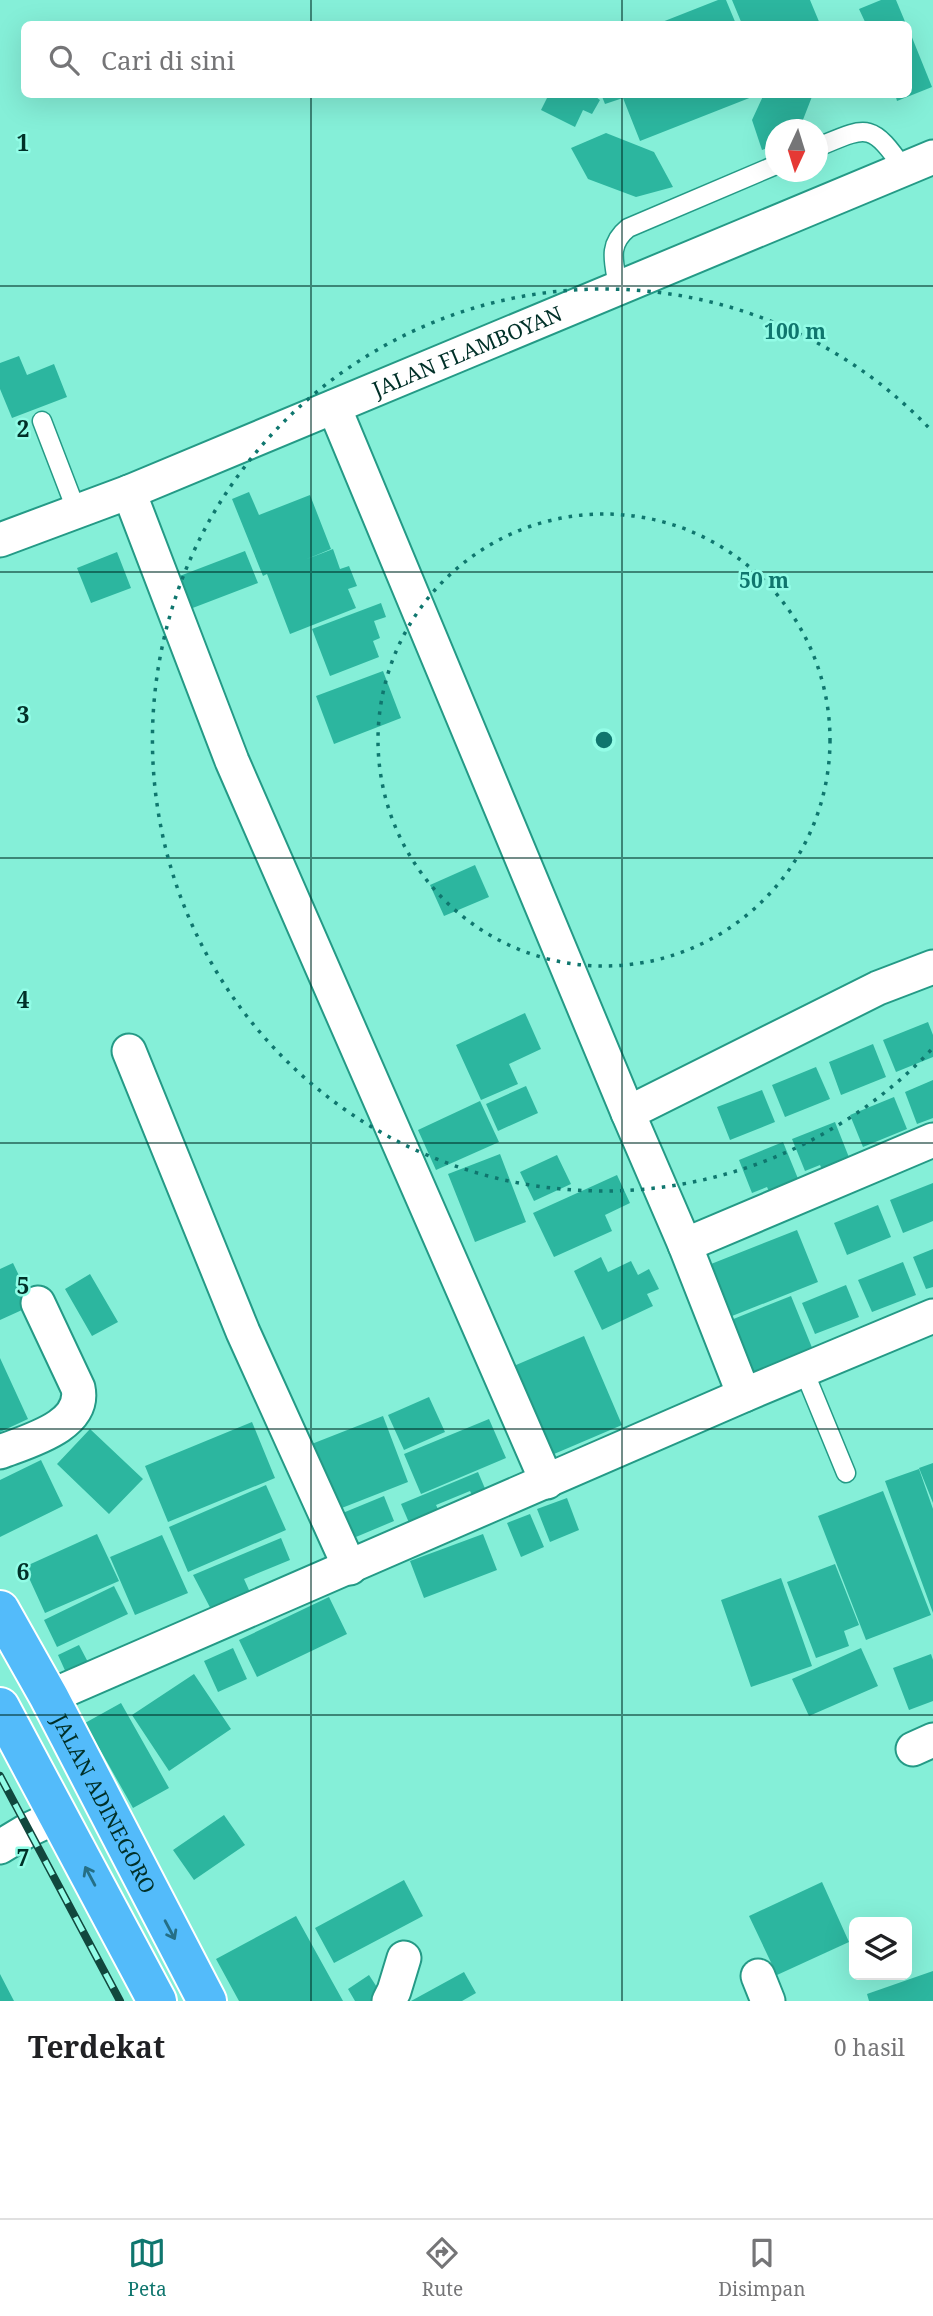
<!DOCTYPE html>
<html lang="id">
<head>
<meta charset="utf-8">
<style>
  :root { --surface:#fff; --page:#f2f2f2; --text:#202124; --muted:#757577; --line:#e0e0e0; --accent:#0f766e }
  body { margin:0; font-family:"Noto Serif",serif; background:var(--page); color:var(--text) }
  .controls { position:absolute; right:21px; bottom:21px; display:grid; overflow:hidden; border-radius:10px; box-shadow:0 7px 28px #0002 }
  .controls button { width:63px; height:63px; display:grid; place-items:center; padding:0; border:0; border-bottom:2px solid var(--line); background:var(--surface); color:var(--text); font:35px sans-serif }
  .compass { position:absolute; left:765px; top:119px; width:63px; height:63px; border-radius:50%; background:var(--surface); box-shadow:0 7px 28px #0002; rotate:184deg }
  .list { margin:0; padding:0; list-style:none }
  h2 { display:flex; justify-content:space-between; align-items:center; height:91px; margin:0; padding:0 28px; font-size:30px }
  h2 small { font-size:23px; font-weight:400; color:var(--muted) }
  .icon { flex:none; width:38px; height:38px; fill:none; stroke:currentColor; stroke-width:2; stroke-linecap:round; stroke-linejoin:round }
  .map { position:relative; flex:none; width:933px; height:2001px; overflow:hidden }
  .search { position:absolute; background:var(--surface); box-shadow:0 7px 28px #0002; left:21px; right:21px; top:21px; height:77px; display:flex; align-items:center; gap:18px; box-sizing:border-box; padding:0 24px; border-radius:10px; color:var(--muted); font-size:26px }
  .sheet { height:217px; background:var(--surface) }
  nav { display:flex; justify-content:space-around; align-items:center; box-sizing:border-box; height:98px; border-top:2px solid var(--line); background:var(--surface); font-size:19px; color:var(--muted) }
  nav a { display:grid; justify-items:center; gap:4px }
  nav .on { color:var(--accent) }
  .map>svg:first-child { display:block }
  .building { fill:#2cb69f }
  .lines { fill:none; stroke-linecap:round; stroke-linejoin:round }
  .lane-casing { stroke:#249a86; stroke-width:21 }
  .street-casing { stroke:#249a86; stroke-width:37 }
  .highway-casing { stroke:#fff; stroke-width:42 }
  .lane { stroke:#fff; stroke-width:18 }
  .street { stroke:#fff; stroke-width:33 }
  .highway { stroke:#53bbfa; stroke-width:38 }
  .rail-casing { stroke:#11483e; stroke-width:8 }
  .rail { stroke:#92fce6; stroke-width:5; stroke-dasharray:16; stroke-linecap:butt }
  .oneway { stroke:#256f86 }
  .grid { fill:none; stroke:#003028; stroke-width:2; stroke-opacity:0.55 }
  .ring { fill:none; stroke:#0f766e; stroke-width:3.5; stroke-dasharray:3.5 7 }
  .labels { text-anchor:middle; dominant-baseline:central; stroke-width:5; stroke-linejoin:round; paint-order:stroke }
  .street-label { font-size:21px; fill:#003028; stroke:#92fce6 }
  .grid-label { font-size:23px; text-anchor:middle; font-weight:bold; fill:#003028; stroke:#92fce6; stroke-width:5; stroke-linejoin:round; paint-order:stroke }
  .centre { fill:#0f766e; stroke:#92fce6; stroke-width:3.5 }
  .ring-label { font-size:21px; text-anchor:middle; font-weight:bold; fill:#0f766e; stroke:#92fce6; stroke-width:5; stroke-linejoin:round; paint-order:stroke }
</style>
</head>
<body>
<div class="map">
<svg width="933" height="2001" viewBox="0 0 933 2001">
  <rect width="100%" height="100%" fill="#85efd8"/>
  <!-- building -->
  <path class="building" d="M718,0h8l10,24h-79z
    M732,0h78l10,24h-78z
    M881,0h15l10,24h-40l-7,-15z
    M909,30l23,57 -35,14 -2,-7h13z
    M549,94h43l8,6 -8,14 -9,-4 -8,17 -34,-17z
    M601,94h156v1l-117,46 -17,-43 -18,6z
    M764,94h49l-14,36h-23v15l-14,5 -10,-30z
    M606,133l48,19 19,35 -37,10 -48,-18 -17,-31z
    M19,356l8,19 27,-11 13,33 -55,21 -12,-29v-26z
    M249,492l10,23 51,-20 21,54 -24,10 26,-10 7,20 9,-3 8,20 -9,3 8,19 -66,26 -23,-60 -4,2 -31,-77z
    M245,551l13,32 -68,26 -13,-32z
    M117,552l14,36 -40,15 -14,-35z
    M381,603l5,14 -12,4 6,17 -7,3 6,16 -49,19 -18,-47z
    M383,671l18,47 -67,26 -18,-48z
    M475,865l14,32 -45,19 -14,-31z
    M525,1013l16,36 -32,15 9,20 -37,16 -25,-55z
    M928,1022l5,13v22l-37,15 -13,-32z
    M873,1044l13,33 -45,18 -12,-33z
    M816,1067l14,32 -45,18 -13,-32z
    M933,1080v38l-16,6 -12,-32z
    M526,1086l12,27 -40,18 -12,-27z
    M762,1090l13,32 -45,18 -13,-33z
    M894,1097l13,32 -44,18 -13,-32z
    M480,1101l19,41 -63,28 -18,-40z
    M835,1122l17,43 -27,11 -5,-11 -15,6 -13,-32z
    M783,1142l18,44 -29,12 -5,-11 -15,6 -13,-33z
    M500,1154l26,68 -51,20 -27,-68z
    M557,1155l14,29 -37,17 -14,-29z
    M617,1175l13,28 -25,12 7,16 -58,26 -21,-44z
    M933,1183v38l-30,12 -13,-33z
    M878,1205l13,32 -44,18 -13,-32z
    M797,1230l21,52 -91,36 -21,-52z
    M933,1249v38l-7,2 -13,-32z
    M601,1257l7,15 23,-11 7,14 11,-6 10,20 -12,5 6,12 -51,24 -28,-59z
    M903,1262l13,33 -44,17 -14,-32z
    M13,1263l20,42 -33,15v-51z
    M90,1274l28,48 -26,14 -27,-47z
    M846,1285l13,32 -44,17 -13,-31z
    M791,1296l22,54 -64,26 -23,-54z
    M584,1336l38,89 -75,32 -38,-89z
    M0,1358l28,61 -28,13z
    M429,1397l16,35 -41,18 -16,-35z
    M383,1416l25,66 -79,31 -25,-66z
    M489,1419l17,39 -85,36 -17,-40z
    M252,1422l23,56 -107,44 -23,-56z
    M90,1429l53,50 -34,35 -52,-50z
    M41,1460l22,46 -63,31v-57z
    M933,1463v40l-14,-35z
    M919,1469l14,40v104l-48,-132z
    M478,1472l11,26 -13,5 -6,-12 -34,14 7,14 -30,13 -12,-28z
    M266,1485l20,45 -98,42 -19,-45z
    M883,1491l48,124 -65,25 -48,-124z
    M384,1496l10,25 -50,21 -11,-25z
    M567,1498l12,32 -29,12 -13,-33z
    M530,1514l14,33 -23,10 -14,-34z
    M97,1534l22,47 -74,32 -21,-46z
    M483,1534l14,36 -73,28 -14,-37z
    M162,1535l26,58 -53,22 -25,-58z
    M281,1538l9,22 -46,19 9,20 -39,16 -21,-40z
    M835,1564l24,61 -15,6 5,15 -33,12 -29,-76z
    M781,1578l31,88 -61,21 -30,-87z
    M114,1586l14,28 -71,33 -13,-27z
    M329,1597l18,37 -90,43 -18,-37z
    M79,1645l11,21 -22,11 -10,-22z
    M233,1648l14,31 -29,13 -14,-31z
    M861,1648l17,38 -69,30 -17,-37z
    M931,1654l2,6v41l-24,9 -16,-42z
    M194,1674l37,55 -62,42 -37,-56z
    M121,1703l48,85 -36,20 -48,-85z
    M224,1815l21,30 -51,35 -21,-30z
    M404,1880l19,36 -89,47 -19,-35z
    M822,1882l27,60 -72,33 -28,-59z
    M296,1916l47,85h-104l-23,-42z
    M933,1971v30h-64l-2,-7z
    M464,1972l12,21 -14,8h-51z
    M0,1974l14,27h-14z
    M369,1975l15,23 -4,3h-25l-7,-12z"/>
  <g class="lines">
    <!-- lane casing -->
    <g class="lane-casing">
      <path id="lane" d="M818,147c50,-21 53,-25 86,22
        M618,286c-4,-24 -11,-41 10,-58l148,-63
        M42,421l35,91
        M804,1371l42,102"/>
    </g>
    <!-- street casing -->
    <g class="street-casing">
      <g id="street">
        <path d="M334,407l294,706"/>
        <path d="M129,492l103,269 315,721"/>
        <path id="s1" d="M0,540l129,-48 804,-335"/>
        <path d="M129,1051l114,281 107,236"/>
        <path d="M685,1245l248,-105"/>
        <path d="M744,1395l-59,-150 -57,-132 250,-125 55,-21"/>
        <path d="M0,1452c28,-11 86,-26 78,-64l-40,-85"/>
        <path d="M49,1697l695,-302 189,-79"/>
        <path d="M913,1749l20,-9"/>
        <path d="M0,1847l28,-17 30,-14"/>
        <path d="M758,1976l10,25"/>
        <path d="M389,2001l5,-10 10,-33"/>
      </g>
    </g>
    <!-- highway casing -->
    <g class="highway-casing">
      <g id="highway">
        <path id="s2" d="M0,1610l49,87 158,304"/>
        <path d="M0,1707l157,294"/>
      </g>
    </g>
    <!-- lane -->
    <use href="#lane" class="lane"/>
    <!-- street -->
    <use href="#street" class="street"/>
    <!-- highway -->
    <use href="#highway" class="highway"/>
    <!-- rail casing -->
    <g class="rail-casing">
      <path id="rail" d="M0,1776l120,225"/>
    </g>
    <!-- rail -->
    <use href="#rail" class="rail"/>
  </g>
  <!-- one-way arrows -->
  <defs><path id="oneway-shaft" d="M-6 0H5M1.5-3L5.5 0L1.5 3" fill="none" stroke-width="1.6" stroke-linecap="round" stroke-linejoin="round" transform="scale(1.75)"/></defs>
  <g class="oneway">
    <use href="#oneway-shaft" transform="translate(90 1876) rotate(-118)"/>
    <use href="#oneway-shaft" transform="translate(170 1930) rotate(62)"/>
  </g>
  <!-- grid -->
  <path class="grid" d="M311,0v24M622,0v24M311,94v1907M622,94v1907M0,286h933M0,572h933M0,858h933M0,1143h933M0,1429h933M0,1715h933"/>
  <!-- distance rings -->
  <g class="ring">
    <circle cx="604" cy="740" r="226"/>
    <path d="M931 1050A451 451 0 1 1 931 430"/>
  </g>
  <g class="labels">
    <!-- street labels -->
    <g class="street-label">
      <text stroke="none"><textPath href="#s1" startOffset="504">JALAN FLAMBOYAN</textPath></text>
      <text stroke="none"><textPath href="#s2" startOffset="220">JALAN ADINEGORO</textPath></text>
    </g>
  </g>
  <g class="grid-label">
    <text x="23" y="151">1</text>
    <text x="23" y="437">2</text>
    <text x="23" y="723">3</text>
    <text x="23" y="1008">4</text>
    <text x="23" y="1294">5</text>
    <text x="23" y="1580">6</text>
    <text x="23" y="1866">7</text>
  </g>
  <circle cx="604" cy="740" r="10" class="centre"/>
  <g class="ring-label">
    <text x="795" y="339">100 m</text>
    <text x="764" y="588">50 m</text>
  </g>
</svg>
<div class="controls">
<button><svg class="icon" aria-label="layers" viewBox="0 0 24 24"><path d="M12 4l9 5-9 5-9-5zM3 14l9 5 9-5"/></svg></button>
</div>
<svg class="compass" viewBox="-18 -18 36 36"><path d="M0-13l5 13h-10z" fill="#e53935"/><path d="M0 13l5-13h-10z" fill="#757577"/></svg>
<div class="search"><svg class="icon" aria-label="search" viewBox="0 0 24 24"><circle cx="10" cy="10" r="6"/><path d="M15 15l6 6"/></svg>Cari di sini</div>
</div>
<section class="sheet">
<h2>Terdekat<small>0 hasil</small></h2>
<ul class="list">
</ul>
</section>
<nav>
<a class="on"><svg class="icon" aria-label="map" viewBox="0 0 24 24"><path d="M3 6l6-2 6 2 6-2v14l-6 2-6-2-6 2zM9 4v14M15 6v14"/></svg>Peta</a>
<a><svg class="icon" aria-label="directions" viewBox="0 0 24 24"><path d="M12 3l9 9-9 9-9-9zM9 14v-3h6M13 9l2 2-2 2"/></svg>Rute</a>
<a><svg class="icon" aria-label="saved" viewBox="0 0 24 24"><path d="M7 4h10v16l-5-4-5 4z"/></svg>Disimpan</a>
</nav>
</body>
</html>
